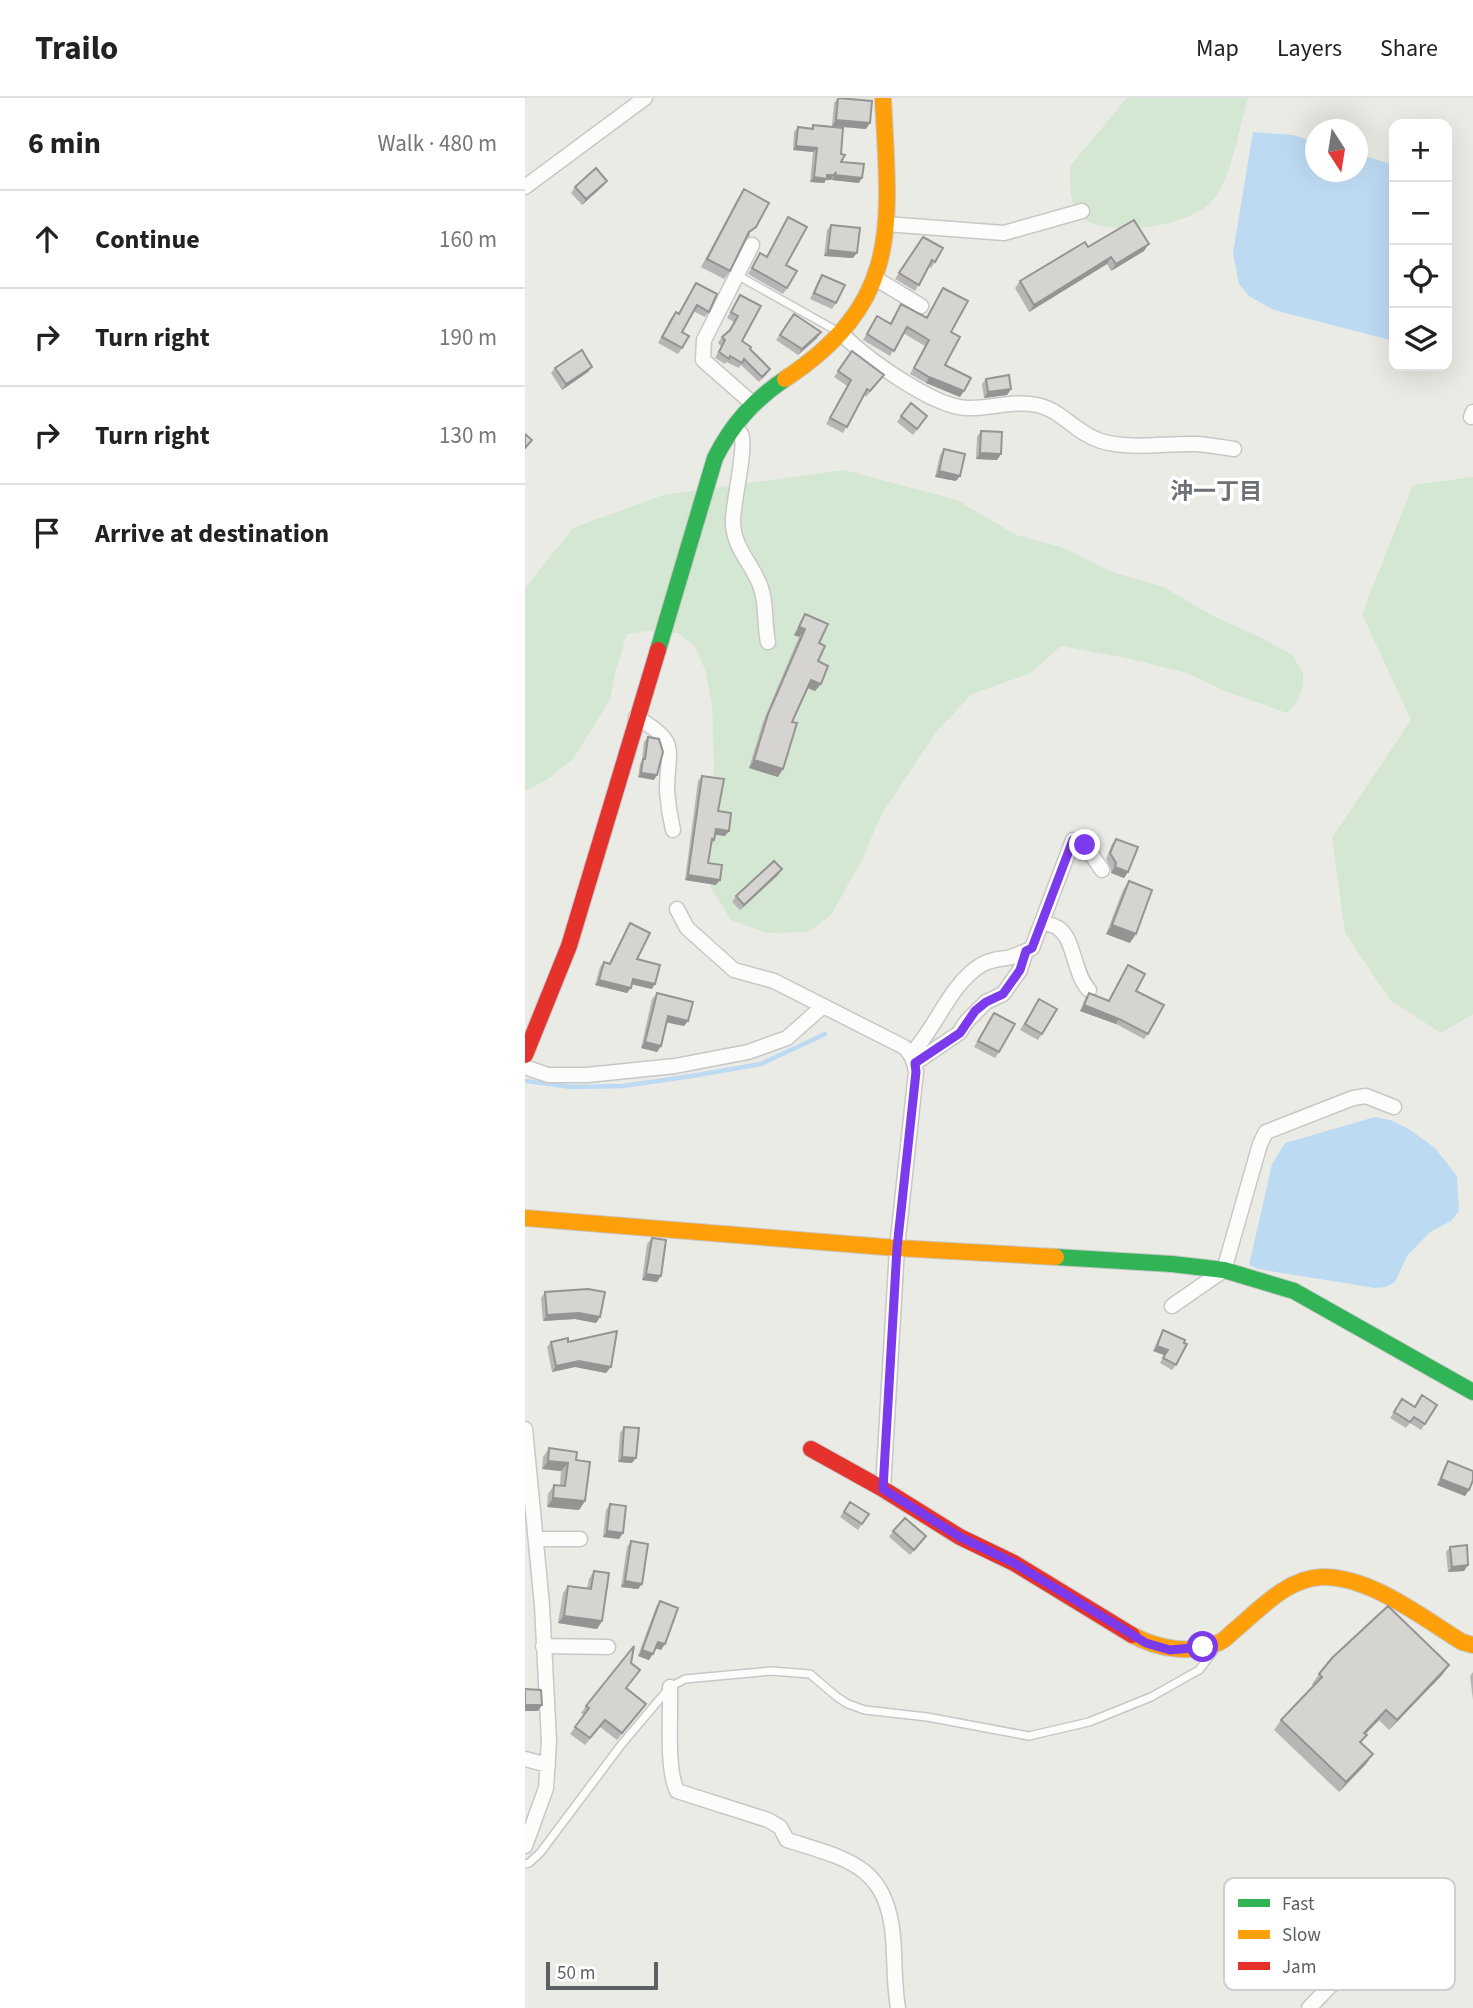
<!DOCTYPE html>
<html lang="en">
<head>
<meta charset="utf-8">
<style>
  :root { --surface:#fff; --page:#f2f2f2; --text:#222; --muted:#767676; --line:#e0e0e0 }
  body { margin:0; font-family:"Source Sans 3","Noto Sans JP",sans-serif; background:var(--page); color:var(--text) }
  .controls { position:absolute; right:21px; top:21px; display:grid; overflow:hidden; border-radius:14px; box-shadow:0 7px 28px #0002 }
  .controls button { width:63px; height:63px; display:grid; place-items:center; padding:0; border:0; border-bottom:2px solid var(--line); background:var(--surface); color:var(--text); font:35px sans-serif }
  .compass { position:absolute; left:780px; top:21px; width:63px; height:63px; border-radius:50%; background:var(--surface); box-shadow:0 7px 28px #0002; rotate:168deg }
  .scale { position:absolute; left:21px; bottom:18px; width:112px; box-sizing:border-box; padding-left:7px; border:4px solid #5c5f63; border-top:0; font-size:19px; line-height:24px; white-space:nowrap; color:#5c5f63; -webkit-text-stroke:5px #fff; paint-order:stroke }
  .stop { position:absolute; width:21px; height:21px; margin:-16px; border:5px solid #7c3aed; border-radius:50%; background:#fff }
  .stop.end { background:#7c3aed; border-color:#fff; box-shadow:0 2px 7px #0008 }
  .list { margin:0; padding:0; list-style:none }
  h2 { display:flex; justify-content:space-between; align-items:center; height:91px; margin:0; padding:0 28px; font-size:30px }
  h2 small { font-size:23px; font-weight:400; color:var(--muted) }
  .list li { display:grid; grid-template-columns:46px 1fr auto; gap:21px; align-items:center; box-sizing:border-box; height:98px; padding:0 28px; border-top:2px solid var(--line) }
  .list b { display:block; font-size:26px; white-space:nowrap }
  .list em { font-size:23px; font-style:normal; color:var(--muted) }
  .icon { flex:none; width:38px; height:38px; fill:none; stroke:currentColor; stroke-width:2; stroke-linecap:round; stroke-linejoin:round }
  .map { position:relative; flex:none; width:948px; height:1910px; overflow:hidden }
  header { display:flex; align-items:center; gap:42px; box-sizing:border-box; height:98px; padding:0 35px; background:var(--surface); border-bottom:2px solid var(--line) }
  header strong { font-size:33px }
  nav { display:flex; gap:38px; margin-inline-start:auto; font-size:24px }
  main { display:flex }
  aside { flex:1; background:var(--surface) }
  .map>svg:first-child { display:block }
  .green { fill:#d4e7d3 }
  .water { fill:#bddaf3 }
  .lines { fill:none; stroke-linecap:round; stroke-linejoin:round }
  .stream { stroke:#bddaf3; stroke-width:4.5 }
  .lane-casing { stroke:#c7c7c7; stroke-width:10 }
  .street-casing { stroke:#c7c7c7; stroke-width:17 }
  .fast-casing { stroke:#c6c7c7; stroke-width:18 }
  .slow-casing { stroke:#c6c7c7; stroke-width:18 }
  .jam-casing { stroke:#c6c7c7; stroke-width:18 }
  .lane { stroke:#fcfcfb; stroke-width:7 }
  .street { stroke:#fcfcfb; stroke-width:14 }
  .fast { stroke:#30b455; stroke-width:16 }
  .slow { stroke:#ff9f0a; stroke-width:16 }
  .jam { stroke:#e5322d; stroke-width:16 }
  .wall { fill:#b7b6b4 }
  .shaded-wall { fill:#959492 }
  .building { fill:#d5d4d1; stroke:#959492; stroke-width:2 }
  .route { stroke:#7c3aed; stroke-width:9 }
  .labels { text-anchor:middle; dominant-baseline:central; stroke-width:7; stroke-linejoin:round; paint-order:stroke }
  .neighbourhood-label { font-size:23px; font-weight:bold; fill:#6d7175; stroke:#fff }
  .key { fill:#fff; stroke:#cecfd0; stroke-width:2 }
  .key-label { font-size:19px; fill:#5c5f63 }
</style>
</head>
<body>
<header>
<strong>Trailo</strong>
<nav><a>Map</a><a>Layers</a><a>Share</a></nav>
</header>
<main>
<aside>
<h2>6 min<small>Walk · 480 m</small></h2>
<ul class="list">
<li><svg class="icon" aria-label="ahead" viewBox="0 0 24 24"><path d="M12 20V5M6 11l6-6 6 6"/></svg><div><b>Continue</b></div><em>160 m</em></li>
<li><svg class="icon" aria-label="right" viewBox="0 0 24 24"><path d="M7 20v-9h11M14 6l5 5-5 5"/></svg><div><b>Turn right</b></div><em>190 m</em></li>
<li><svg class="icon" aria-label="right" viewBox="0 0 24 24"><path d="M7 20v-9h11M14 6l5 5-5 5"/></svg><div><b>Turn right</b></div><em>130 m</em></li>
<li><svg class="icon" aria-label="arrive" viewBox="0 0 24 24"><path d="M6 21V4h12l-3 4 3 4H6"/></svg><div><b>Arrive at destination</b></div></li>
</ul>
</aside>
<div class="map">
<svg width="948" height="1910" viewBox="0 0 948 1910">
  <rect width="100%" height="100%" fill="#ebebe6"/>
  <!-- green -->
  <path class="green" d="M602,0h121c-9,30 -14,66 -29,94 -18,33 -92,43 -125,32 -7,-2 -13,-7 -19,-11l-5,-23v-24z
    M319,372l113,30 59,35 48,13 48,24 52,15 47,28 53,24 28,16 11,17v14l-6,16 -10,11 -62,-22 -38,-18 -61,-15 -65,-12 -30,27 -59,21 -36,38 -55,83 -19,45 -31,55 -23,17 -41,1 -36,-13 -20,-32 -2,-57 5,-64 -2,-62 -7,-35 -10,-24 -17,-13 -32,-2 -19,3 -11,36 -6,30 -37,59 -25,20 -23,12v-203l48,-60 90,-33z
    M948,379v537l-32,19 -51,-33 -45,-67 -13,-95 79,-118 -49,-106 51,-129z"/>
  <!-- water -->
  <path class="water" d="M728,34l40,3 22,7v30h42l1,-18 36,11v176l-120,-31 -25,-14 -10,-12 -6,-31z
    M850,1019l15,3 19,9 26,19 22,28 2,35 -8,10 -21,11 -23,24 -12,26 -9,5 -11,1 -117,-19 -9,-4 23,-101 13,-21z"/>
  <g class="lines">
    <!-- stream -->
    <path class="stream" d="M1,983l46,6 51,-1 69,-10 69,-12 64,-30"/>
    <!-- lane casing -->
    <g class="lane-casing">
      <path id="lane" d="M212,177l100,56
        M0,1766l4,-1 11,-10 81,-108 49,-58 15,-8 86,-8 39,3 27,23 11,7 17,6 62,7 102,19 60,-14 62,-25 48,-27 18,-23"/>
    </g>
    <!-- street casing -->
    <g class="street-casing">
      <path id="street" d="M0,89l120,-89
        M361,126l118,9 78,-22
        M350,180l46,28
        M315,234c24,25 93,75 127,76 23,1 47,-8 70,-3 25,5 38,28 64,36 30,9 64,2 95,3 13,1 25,3 38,5
        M227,305l-49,-43 1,-20 48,-95
        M946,319l2,-5
        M208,329c3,2 6,4 8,7 6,11 -8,69 -8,86 -1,27 20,44 28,68 6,18 3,36 7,54
        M111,619c45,26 31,32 31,74 1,13 3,26 6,39
        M152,811l10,19 47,42 40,11 130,66c8,7 10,14 12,25l-19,176 -14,241
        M517,824c5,2 12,3 16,6 17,11 15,45 31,62
        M386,956c26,-27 38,-69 70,-89 8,-5 17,-6 26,-7 9,-2 17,-6 25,-10l41,-108 12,5 17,25
        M390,965l44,-30 8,-12 19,-19 17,-8 17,-24 6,-19
        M0,969l23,8h39l88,-9 73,-14 39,-14 35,-31
        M647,1208l52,-36 36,-126 6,-12 87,-34 13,-2 28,11
        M0,1331l17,176 7,136 -3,47 -21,58
        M11,1441h44
        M18,1548l65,1
        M145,1589c1,27 -4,81 7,104l91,29 12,7 7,13c60,19 100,25 106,97 2,24 1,48 5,71
        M0,1661l23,6
        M784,1910l21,-22 26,-15 61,-6 20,-7"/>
    </g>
    <!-- fast casing -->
    <g class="fast-casing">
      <path id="fast" d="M133,552l57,-192c17,-34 39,-58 70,-79
        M531,1159l116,7 52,6 70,21 179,101"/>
    </g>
    <!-- slow casing -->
    <g class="slow-casing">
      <path id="slow" d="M260,281c119,-79 104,-155 98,-281
        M0,1120l372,30 159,9
        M607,1537c26,14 60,20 88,7 6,-3 11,-9 16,-13 25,-21 52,-51 86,-52 48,-1 101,41 140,65l11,3"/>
    </g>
    <!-- jam casing -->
    <g class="jam-casing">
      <path id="jam" d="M0,957l44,-109 89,-296
        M286,1351l72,40 77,48 54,26 118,72"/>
    </g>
    <!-- lane -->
    <use href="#lane" class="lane"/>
    <!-- street -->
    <use href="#street" class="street"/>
    <!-- fast -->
    <use href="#fast" class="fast"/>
    <!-- slow -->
    <use href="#slow" class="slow"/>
    <!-- jam -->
    <use href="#jam" class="jam"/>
  </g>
  <!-- wall -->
  <path class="wall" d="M313,0l28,31 -34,-3 2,-23z
    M288,27l28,29v8l18,21 -27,-3v-2l-1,2h-5l-2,3 -14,-1 3,-30 -20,-2 1,-18 4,-5 13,1z
    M82,83l-4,5 -21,19 -11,-12 4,-6z
    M219,91l6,47 -4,3 -16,32 -6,8 -23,-12 37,-69z
    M263,119l-2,48 1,23 -4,6 -35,-20 12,-21 7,3z
    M306,127l22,33 -29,-2 3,-26z
    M398,139l12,25 -4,6 -2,-1 -14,24 -20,-12z
    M563,149l56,4 -33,20 -4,-7 -78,48 -14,-24 5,-7z
    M297,177l14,28 -4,6 -22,-10 8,-18z
    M171,185l13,29 -4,5 -12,-6 -11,21v16l-4,6 -20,-11 13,-25 5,-6 2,2z
    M418,190l8,44 -6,33 15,32 -34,-14 -16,-9 15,-28 -22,-13 -13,23 -27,-16 14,-24 13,7 11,-19 25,13z
    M215,197l2,46 8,8 17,25 -8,8 -18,-17 -2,3 -13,-6 -1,2 -10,-6 6,-12 -3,-3 4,-6 7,-5 5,-10 -7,-4z
    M269,216l23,24 -19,17 -22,-15z
    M327,253l28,29 -14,17 -2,-2 -21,38 -17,-9 21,-38 -13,-9z
    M30,270l33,4 -26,18 -11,-17z
    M461,281l25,10 -4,6 -23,3 -2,-14z
    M376,318h26l-14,19 -16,-13z
    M456,333l20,23 -4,6 -21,-1 1,-22z
    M419,351l16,27 -4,5 -21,-4 5,-22z
    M280,516l14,29 -1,18 3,23 -6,7 -8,-3 -15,34 -14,55 -29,-9 14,-46 36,-85 -5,-2 6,-13z
    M123,639l6,43 -16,-3 2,-13 2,-4 2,-18z
    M177,678l16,35 7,25 -10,-1 -1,5 -3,5 -3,18 8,22 -31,-5 13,-99z
    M591,741l12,33 -4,6 -13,-5v-4l-5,-10 6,-15z
    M253,777l-38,35 -8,-8 4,-6z
    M604,783l1,62 -24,-9 17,-44z
    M105,825l7,36 15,30 -20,-5 -5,9 -32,-8 5,-18 4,-5 5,1z
    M603,867l8,26 12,43 -4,5 -28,-15 -36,-13 5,-12 4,-6 19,8z
    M132,895l27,33 -17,-4 -6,24 -4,6 -16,-4 11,-49z
    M514,901l3,35 -4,6 -18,-10z
    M469,915l5,39 -4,6 -21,-11z
    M127,1140l5,44 -15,-2 5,-36z
    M20,1194l55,25 -4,6 -21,-4 -32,2 -2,-23z
    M638,1232l21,13 -8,22 -4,5 -12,-7 4,-8 -11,-4 7,-16z
    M26,1244h17l38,31 -31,-6 -23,5 -5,-25z
    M877,1301l12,7 23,-1 -16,25 -11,-7 -4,5 -16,-10z
    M99,1329l8,36 -14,-1 2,-29z
    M24,1350l27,12 9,41 -6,9 -32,-3 1,-13 6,-9h6l1,-14 -19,-2 1,-12z
    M923,1363l21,29 -4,6 -28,-11 7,-18z
    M325,1404l19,12 -11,16 -18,-13z
    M85,1406l13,29 -4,6 -16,-2 3,-27z
    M368,1433l29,11 -12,13 -21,-18z
    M106,1443l11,43 -4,5 -17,-2 6,-40z
    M925,1449l18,18 -4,6 -16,1 -2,-20z
    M69,1473l8,50 -5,8 -39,-6 5,-30 5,-7 19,2 2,-9z
    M135,1503l1,49 -6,-2 -6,12 -11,-4 18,-49z
    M924,1567l-7,10 -53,55 -10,-10 -14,14 -4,9 12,11 -7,10 -27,28 -65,-62 7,-10 33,-34 -2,-2 7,-10z
    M948,1574v28l-3,-24z
    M101,1591l20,15 -29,36 -17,-13 -15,18 -15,-11 14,-19 -3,-2 5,-7z"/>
  <!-- shaded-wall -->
  <path class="shaded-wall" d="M311,22l34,3 -4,6 -34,-3z
    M271,48l21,2 -4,4 -20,-2z
    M302,77h7l-3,5h-5l-2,3 -14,-1 4,-5z
    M310,77l27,3 -3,5 -27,-3z
    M82,83l-4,5 -21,19 4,-6z
    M624,146l-5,7 -33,20 5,-7z
    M303,152l29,3 -4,5 -29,-2z
    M586,159l-4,7 -78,48 5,-7z
    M296,234l-4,6 -19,17 4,-6z
    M67,269l-4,5 -26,18 4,-6z
    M404,279l35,14 -4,6 -34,-14z
    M486,291l-4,6 -23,3 4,-6z
    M455,355l21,1 -4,6 -21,-1z
    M414,373l21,5 -4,5 -21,-4z
    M274,529l6,2 -6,8 -5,-2z
    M286,582l10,4 -6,7 -9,-4z
    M229,662l29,9 -5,8 -29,-9z
    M116,675l16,2 -3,5 -16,-3z
    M191,731l13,2 -4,5 -13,-2z
    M590,769l13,5 -4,6 -13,-5z
    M257,771l-4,6 -38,35 4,-5z
    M163,777l32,5 -4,5 -31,-5z
    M587,827l24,9 -6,9 -24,-9z
    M108,881l22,5 -3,5 -22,-5z
    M74,882l32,8 -4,5 -32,-8z
    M559,907l35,14 -3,5 -36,-13z
    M143,918l20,5 -4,5 -20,-4z
    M120,944l16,4 -4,6 -16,-4z
    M121,1176l15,2 -4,6 -15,-2z
    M54,1215l21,4 -4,6 -21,-4 -32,2 4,-6z
    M632,1248l11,4 -4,5 -11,-4z
    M54,1263l32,6 -5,6 -31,-6 -23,5 4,-6z
    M97,1359l14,1 -4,5 -14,-1z
    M23,1363l20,2 -7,8 -19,-2z
    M916,1381l28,11 -4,6 -28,-11z
    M28,1400l32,3 -6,9 -32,-3z
    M82,1433l16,2 -4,6 -16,-2z
    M943,1467l-4,6 -16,1 4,-5z
    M100,1483l17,3 -4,5 -17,-2z
    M39,1518l38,5 -5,8 -39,-6z
    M133,1544l7,2 -4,6 -7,-2z
    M117,1552l11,4 -4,6 -11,-4z
    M924,1567l-7,10 -53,55 8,-10z
    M0,1607h17l-4,6h-13z
    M861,1612l-7,10 -22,23 7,-10z
    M848,1656l-7,10 -27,28 7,-10z"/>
  <!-- building -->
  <path class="building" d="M313,0l34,3 -2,22 -34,-3z
    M288,27l30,3 -2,26 4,1 -4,7 23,2 -2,14 -27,-3 1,-3 -2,3h-7v4l-13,-2 3,-29 -21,-2 2,-19 15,2z
    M71,70l11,13 -21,18 -11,-12z
    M219,91l25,14 -13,24 -7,5 -19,39 -23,-12z
    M263,119l19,10 -21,38 11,6 -10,17 -35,-20 8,-15 7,4z
    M609,122l15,24 -33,20 -5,-7 -77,48 -14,-24 65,-39 3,5z
    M306,127l29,3 -3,25 -29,-3z
    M398,139l20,11 -8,14 -3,-2 -13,25 -20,-12z
    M297,177l23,10 -9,18 -22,-10z
    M171,185l21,11 -8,18 -12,-7 -15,27 7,4 -7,12 -20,-11 14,-25 3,2z
    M418,190l25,13 -17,31 9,5 -15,28 26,13 -7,13 -35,-14 -15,-9 15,-28 -22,-13 -13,24 -27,-17 10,-18 14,8 10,-20 26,14z
    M215,197l21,11 -19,35 9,6 -1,2 20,20 -8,8 -18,-18 -2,4 -12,-7 -1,3 -10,-7 6,-12 -3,-3 8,-7 8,-14 -7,-4z
    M269,216l27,18 -19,17 -22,-14z
    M57,252l10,17 -26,17 -11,-16z
    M327,253l32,24 -14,16 -3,-2 -20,38 -17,-9 21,-38 -13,-9z
    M484,277l2,14 -23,3 -2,-13z
    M386,305l16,13 -10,13 -16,-13z
    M456,333l21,1 -1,22 -21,-1z
    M0,336l7,6 -7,8z
    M419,351l21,5 -5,22 -21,-5z
    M280,516l23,10 -9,19 6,3 -7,15 10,5 -7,18 -10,-4 -19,42 5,1 -14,46 -29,-9 14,-46 37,-85 -6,-2z
    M123,639l11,2 4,13 -6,23 -16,-2 2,-14h2z
    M177,678l22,3 -6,32 13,2 -2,18 -13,-2 -2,11 -2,-1 -4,24 14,2 -2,15 -32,-5z
    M591,741l22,8 -10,25 -13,-5 1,-4 -6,-10z
    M249,763l8,8 -38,36 -8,-9z
    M604,783l23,9 -16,44 -24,-9z
    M105,825l20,10 -13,26 23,6 -5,19 -22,-5 -2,9 -32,-8 5,-18 6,2z
    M603,867l17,9 -9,17 28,14 -16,29 -29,-15 -35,-14 5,-12 20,8z
    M132,895l36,9 -5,19 -20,-5 -7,30 -16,-4z
    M514,901l18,10 -15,25 -17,-10z
    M469,915l21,11 -16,28 -21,-11z
    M127,1140l14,2 -5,36 -15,-2z
    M63,1191l17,3 -5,25 -21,-4 -32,2 -2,-23z
    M638,1232l22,10 -1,3 3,1 -11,21 -13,-7 5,-8 -11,-4z
    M92,1233l-6,36 -32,-6 -23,5 -5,-24 17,-4v4z
    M897,1297l15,10 -12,19 -11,-7 -4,5 -16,-10 8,-13 13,8z
    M99,1329l15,1 -3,30 -14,-1z
    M24,1350l28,4 -1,8 14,2 -5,39 -32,-3 1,-13 11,1 3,-23 -20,-2z
    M923,1363l25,10v9l-4,10 -28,-11z
    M325,1404l19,12 -7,10 -18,-12z
    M85,1406l16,2 -3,27 -16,-2z
    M380,1420l21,18 -12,14 -21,-19z
    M106,1443l17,3 -6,40 -17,-3z
    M942,1447l1,20 -16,2 -2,-20z
    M69,1473l15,2 -7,48 -38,-5 4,-30 23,3z
    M135,1503l18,7 -13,36 -7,-2 -5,12 -11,-4z
    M863,1508l61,59 -52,55 -11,-10 -22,23 3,2 -7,7 13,12 -27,28 -65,-62 41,-43 -3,-3 13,-16z
    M109,1548l-3,17 9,7 -14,18 20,16 -24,29 -17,-13 -15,18 -15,-11 14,-19 -3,-2z
    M0,1591l16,1 1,15h-17z"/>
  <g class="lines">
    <!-- route -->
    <path class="route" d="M560,747l-12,-5 -41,108 -6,3 -6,19 -17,24 -17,8 -11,9 -15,22 -45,30 1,9 -19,176 -14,241 77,48 54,26 132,80 24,7 33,-3"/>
  </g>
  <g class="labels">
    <!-- neighbourhood labels -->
    <g class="neighbourhood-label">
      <text x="691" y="393">沖一丁目</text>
    </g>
  </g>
  <!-- legend -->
  <rect x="699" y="1780" width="231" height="112" rx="10" class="key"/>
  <rect x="713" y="1801" width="32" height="8" fill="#30b455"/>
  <rect x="713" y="1832" width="32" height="9" fill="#ff9f0a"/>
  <rect x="713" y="1864" width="32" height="8" fill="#e5322d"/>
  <g class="key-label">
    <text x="757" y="1812">Fast</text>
    <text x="757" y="1843">Slow</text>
    <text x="757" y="1875">Jam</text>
  </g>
</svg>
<div class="controls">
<button>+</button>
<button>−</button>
<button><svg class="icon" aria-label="locate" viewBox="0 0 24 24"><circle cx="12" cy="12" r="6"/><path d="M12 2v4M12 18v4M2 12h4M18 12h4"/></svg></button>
<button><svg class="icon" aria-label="layers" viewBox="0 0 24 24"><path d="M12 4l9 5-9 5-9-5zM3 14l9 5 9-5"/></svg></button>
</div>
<svg class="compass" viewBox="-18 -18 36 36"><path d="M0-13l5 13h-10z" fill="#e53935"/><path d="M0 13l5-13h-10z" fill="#767676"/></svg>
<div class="scale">50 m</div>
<div class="stop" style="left:678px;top:1549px"></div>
<div class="stop end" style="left:560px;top:747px"></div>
</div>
</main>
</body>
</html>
